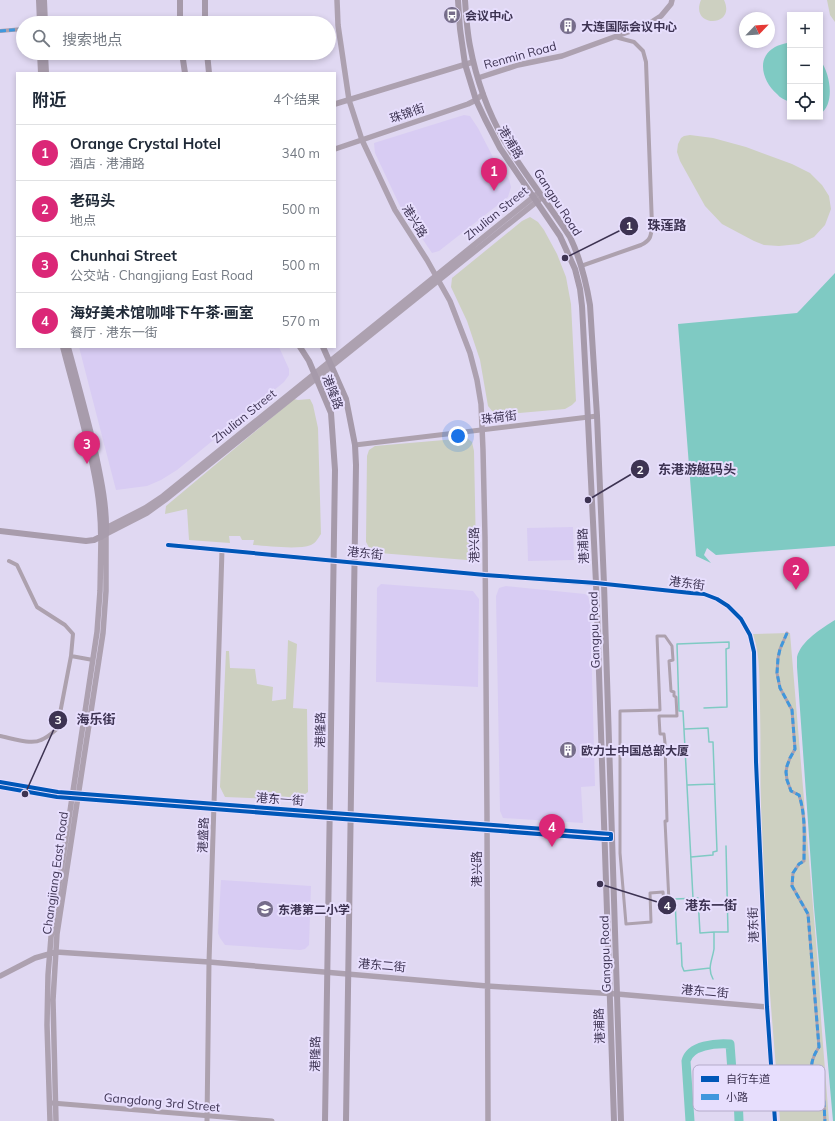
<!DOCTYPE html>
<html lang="zh">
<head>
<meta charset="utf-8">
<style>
  :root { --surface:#fff; --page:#f6f6f7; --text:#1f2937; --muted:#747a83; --line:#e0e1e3; --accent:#db2777 }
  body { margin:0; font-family:Mulish,"Noto Sans SC",sans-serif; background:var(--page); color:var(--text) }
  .controls { position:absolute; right:12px; top:12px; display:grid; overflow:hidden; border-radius:0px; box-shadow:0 2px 6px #0003 }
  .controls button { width:36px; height:36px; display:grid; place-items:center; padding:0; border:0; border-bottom:1px solid var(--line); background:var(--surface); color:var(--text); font:20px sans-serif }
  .compass { position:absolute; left:739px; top:12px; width:36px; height:36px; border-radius:50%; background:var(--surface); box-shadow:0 2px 6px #0003; rotate:65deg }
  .you { position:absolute; left:458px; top:436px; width:14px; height:14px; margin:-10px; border:3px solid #fff; border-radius:50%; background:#1a73e8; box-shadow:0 0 0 6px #1a73e833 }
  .badge { display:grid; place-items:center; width:26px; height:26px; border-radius:50%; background:var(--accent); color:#fff; font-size:13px; font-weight:700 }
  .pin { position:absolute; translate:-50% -33px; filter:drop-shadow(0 1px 2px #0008) }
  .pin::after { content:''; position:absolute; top:21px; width:14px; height:12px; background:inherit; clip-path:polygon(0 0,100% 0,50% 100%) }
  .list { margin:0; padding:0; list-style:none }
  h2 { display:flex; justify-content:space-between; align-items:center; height:52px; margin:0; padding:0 16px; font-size:17px }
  h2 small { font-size:13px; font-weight:400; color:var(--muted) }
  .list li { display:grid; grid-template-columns:26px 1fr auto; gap:12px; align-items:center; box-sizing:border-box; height:56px; padding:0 16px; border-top:1px solid var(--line) }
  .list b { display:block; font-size:15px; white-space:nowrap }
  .list p { margin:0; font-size:13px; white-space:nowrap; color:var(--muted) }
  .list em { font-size:13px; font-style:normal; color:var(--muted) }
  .icon { flex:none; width:22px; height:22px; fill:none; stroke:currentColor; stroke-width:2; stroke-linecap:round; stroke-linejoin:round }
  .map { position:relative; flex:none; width:835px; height:1121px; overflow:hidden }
  .search { position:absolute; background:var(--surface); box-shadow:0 2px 6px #0003; left:16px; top:16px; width:320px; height:44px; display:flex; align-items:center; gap:10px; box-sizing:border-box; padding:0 14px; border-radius:22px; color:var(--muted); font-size:15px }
  .panel { position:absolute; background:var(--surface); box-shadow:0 2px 6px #0003; left:16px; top:72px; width:320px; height:276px; border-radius:0px }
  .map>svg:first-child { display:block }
  .built { fill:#d8ccf3 }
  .green { fill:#cdd0c1 }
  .water { fill:#7fcac3 }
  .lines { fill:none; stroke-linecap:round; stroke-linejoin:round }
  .stream { stroke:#7fcac3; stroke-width:1.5 }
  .river { stroke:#7fcac3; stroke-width:9 }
  .pedestrian { stroke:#ada1ae; stroke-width:3 }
  .minor { stroke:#ada1ae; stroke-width:4 }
  .tertiary { stroke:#ada1ae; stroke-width:5 }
  .secondary { stroke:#ada1b0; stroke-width:5.5 }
  .primary { stroke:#a69aaa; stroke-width:6 }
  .trunk { stroke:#a89cac; stroke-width:6 }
  .quiet { stroke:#3f97dd; stroke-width:3; stroke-dasharray:6 3; stroke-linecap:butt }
  .cycleway-casing { stroke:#e7defd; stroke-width:6 }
  .cycleway { stroke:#0057b8; stroke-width:4 }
  .labels { text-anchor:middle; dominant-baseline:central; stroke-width:4; stroke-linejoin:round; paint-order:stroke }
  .poi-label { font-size:12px; font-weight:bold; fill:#3d3352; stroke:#e7defd; text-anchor:start }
  .street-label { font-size:12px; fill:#3d3352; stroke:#e7defd }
  .key { fill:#e7defd; stroke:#b4abca; stroke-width:1 }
  .key-label { font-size:11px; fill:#3d3352 }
  .leader { fill:none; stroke:#3d3352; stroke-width:1.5 }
  .callout-dot { fill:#3d3352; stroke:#e7defd; stroke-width:1.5 }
  .mark-label { font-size:12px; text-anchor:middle; font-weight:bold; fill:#fff }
  .callout-label { font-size:13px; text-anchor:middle; font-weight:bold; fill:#3d3352; stroke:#e7defd; stroke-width:4; stroke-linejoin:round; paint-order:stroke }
</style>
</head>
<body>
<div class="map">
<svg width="835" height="1121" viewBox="0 0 835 1121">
  <rect width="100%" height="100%" fill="#e0d8f2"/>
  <!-- built -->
  <path class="built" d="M464,115l6,1 8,12 17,33 14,18 2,8 -3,10 -69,54 -7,2 -32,-47 -25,-53 -1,-10z
    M79,347h200l10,22v6l-5,7 -107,88 -16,10 -14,6 -31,4z
    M573,527l1,33 -46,1 -1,-33z
    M381,584l92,7 6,8 -1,88 -102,-5 1,-94z
    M506,586l79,8 3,2 2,7 5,183 -14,1 2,36 -80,-5 -3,-7 -4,-215 3,-8z
    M221,880l90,6 -2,59 -4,4 -5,1 -75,-5 -5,-7 -2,-5z"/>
  <!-- green -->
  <path class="green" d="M701,0h23c13,28 -35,28 -23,0z
    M827,0h8v22l-5,-7z
    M690,135l23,3 33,9 46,17 18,9 12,12 7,11 2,13 -6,16 -11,12 -15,7 -20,2 -15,-1 -10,-4 -32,-17 -17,-18 -25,-45 -3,-9 1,-8 3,-6 3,-2z
    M530,217l8,5 6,8 13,24 9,23 5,27 5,97 -4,4 -7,4 -67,6 -5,-3 -5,-6 -8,-46 -13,-39 -16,-34 1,-9 70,-57z
    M294,399l4,1 12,-1 3,6 5,23 3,106c-3,4 -5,9 -10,11 -13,5 -43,1 -58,0l1,-5h-12l-2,-4h-11l1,7 -41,-3 -2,-31 -22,5 1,-8z
    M467,438l5,4 2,9 2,100 -2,6 -7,3 -88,-7 -8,-2 -5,-9 1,-86 2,-6 6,-4z
    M790,633l29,345 2,41 8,102h-49c-7,-97 -17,-194 -19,-291 -1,-41 0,-82 -1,-124 -1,-24 1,-49 -7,-72z
    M288,640l9,4 -4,64 14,1 1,83 -11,8 -72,-3 -5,-10 6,-136h3l1,17 25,1 2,15 16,3 -1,14 14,-2z"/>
  <!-- water -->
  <path class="water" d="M787,43h3v59c-5,-2 -10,-4 -13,-8 -14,-12 -22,-36 -2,-47 3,-2 8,-3 12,-4z
    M820,60c11,14 15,45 0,54z
    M835,273v273l-119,9 -9,-7 -3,7 7,8 -15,-7 -18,-232 119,-11 4,-4z
    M835,620v501h-2l-19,-214 -17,-240c0,-3 0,-7 0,-10 4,-16 25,-29 38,-37z"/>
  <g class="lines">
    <!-- stream -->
    <path class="stream" d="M685,729l23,-1 1,14h4l4,109 -4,1v3l-22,2
      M687,785l28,-1
      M693,898l-10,-187h-4l-2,-67 52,-2v6l-3,1 1,58 -23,1
      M710,968l-26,3 -2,-5 -1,-23 -4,1 -2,-45 23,-1 2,35 14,-1
      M713,979c-6,-11 -1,-18 1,-30 0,-5 0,-11 0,-17h14l-2,-86"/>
    <!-- river -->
    <path class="river" d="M690,1121l-4,-60c4,-16 30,-18 44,-17l2,27h5l2,50"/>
    <!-- pedestrian -->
    <path class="pedestrian" d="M787,633l-7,16 -2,9 -1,15 3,15 12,22 3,39 -5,9 -3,8 -1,6 1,8 4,11 8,4c7,21 5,44 5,66l-5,3 -6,9 -1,13 16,28 11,133c-8,12 -10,22 -4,35 2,4 6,7 7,11 3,5 2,21 3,28
      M657,636h8l7,10 1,14 -4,1 2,30 3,1v4l2,1 1,19h-18l1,18h4l1,9 2,78h-2l4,81 -5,1 -1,-11 -13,1 1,29 -25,2 -6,-71v-142l40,-1z"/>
    <!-- minor -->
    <path class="minor" d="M0,31l23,-2
      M581,266l60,-21c10,-5 10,-9 11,-19l-6,-164 -3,-11 -9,-9 -19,-5
      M604,584l100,10 13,5 11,7 13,13 9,16 4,17 2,110 11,245 8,114
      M71,656l22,4
      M0,736c11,2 31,9 41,4 6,-2 11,-7 16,-11l14,-73 2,-22 -8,-9 -28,-18 -20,-42 -8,-4
      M0,782l58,10 15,2
      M0,787l57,10 15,1"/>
    <!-- tertiary -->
    <path class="tertiary" d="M355,445l242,-29
      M168,545l317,30 119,9
      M74,798l530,41h7v-5l-535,-40
      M52,1103l220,18
      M207,1121l2,-159 13,-412"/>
    <!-- secondary -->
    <path class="secondary" d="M337,0l1,25 11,75 13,40 33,70 32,50 23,41 20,52 7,27 4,24 2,46 2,87 2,279 1,305
      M478,78l40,-13 44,-9 85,-31 14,-9 10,-12 1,-4
      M335,104l138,-42
      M335,149l133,-45 8,-4 7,-6
      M0,976l35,-18 21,-6 153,10 278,24 130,8 150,13
      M50,1121l-3,-96 1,-50 3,-38 46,-305 3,-41 1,-54 5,-9 39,-20 18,-12 374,-302
      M56,1121l-3,-121 4,-66 46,-301 3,-42v-57l41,-21 18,-13 375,-301"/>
    <!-- primary -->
    <path class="primary" d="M205,0v23
      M458,0l2,29 5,35 11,36 9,19 15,29 60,88 15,33 5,20 2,17 5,94 9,183 18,538
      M465,0c1,15 2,31 5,46 6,32 18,66 34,94 20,34 45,64 66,97 10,21 16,44 20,68l7,111 7,168 17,537
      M180,23v-23
      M182,53l3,20
      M207,53l2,20
      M300,347l9,14 22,52 4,57 -10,651
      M323,347l23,52 9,46 1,20 -10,656"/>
    <!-- trunk -->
    <path class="trunk" d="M39,0l1,23
      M44,0l1,23
      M40,53l1,20
      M45,53l1,20
      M63,347c8,31 17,62 24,93 8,33 14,62 14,97
      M0,531l86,10 8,-1 12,-6c1,-30 -6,-59 -12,-88 -8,-33 -17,-66 -26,-99"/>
    <!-- quiet -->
    <path class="quiet" d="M0,31l23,-2
      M787,633l-7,16 -2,9 -1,15 3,15 12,22 3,39 -5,9 -3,8 -1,6 1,8 4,11 8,4c7,21 5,44 5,66l-5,3 -6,9 -1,13 16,28 11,133c-8,12 -10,22 -4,35 2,4 6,7 7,11 3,5 2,21 3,28"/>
    <!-- cycleway casing -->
    <g class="cycleway-casing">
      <path id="cycleway" d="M168,545l317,30 111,8 95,10 13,1 13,5 11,7 13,13 9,16 4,17 2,110 11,245 8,114
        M0,782l58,10 553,42v5h-7l-547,-42 -57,-10"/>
    </g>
    <!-- cycleway -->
    <use href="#cycleway" class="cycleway"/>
  </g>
  <!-- icons -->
  <defs>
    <g id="bus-disc" transform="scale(0.9)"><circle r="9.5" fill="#766d8a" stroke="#e7defd"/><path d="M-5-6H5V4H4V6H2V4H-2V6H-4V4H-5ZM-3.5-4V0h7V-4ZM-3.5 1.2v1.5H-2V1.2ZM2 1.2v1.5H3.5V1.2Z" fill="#fff"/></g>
    <g id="building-disc" transform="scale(0.9)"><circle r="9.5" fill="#766d8a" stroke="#e7defd"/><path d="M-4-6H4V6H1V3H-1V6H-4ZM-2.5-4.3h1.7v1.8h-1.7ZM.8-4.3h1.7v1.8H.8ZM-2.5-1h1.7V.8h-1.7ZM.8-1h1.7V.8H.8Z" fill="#fff"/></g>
    <g id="school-disc" transform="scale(0.9)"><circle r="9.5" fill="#766d8a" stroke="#e7defd"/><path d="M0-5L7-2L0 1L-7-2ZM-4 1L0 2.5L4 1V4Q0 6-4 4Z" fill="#fff"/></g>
  </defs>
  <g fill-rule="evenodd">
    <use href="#bus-disc" x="452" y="15"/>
    <use href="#building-disc" x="568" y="26"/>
    <use href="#building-disc" x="568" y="750"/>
    <use href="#school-disc" x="265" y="909"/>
  </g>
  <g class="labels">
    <!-- poi labels -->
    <g class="poi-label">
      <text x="465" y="15">会议中心</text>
      <text x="581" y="26">大连国际会议中心</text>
      <text x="581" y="750">欧力士中国总部大厦</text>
      <text x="278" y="909">东港第二小学</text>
    </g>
    <!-- street labels -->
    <g class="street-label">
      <text transform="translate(520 55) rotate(-15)">Renmin Road</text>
      <text transform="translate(407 113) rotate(-19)">珠锦街</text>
      <text transform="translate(511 142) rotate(59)">港浦路</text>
      <text transform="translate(558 202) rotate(57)">Gangpu Road</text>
      <text transform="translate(496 213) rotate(-39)">Zhulian Street</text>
      <text transform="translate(415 221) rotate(58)">港兴路</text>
      <text transform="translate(333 392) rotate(69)">港隆路</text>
      <text transform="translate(244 416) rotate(-39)">Zhulian Street</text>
      <text transform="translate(499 417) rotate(-7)">珠荷街</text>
      <text transform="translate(474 545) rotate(-91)">港兴路</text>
      <text transform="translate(583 546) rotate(-93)">港浦路</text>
      <text transform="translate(365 553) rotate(6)">港东街</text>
      <text transform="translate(687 583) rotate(8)">港东街</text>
      <text transform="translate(594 630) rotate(-92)">Gangpu Road</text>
      <text transform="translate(320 730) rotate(-89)">港隆路</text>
      <text transform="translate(280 799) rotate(4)">港东一街</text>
      <text transform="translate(203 835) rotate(-88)">港盛路</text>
      <text transform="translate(476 869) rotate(-90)">港兴路</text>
      <text transform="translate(55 873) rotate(-82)">Changjiang East Road</text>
      <text transform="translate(753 925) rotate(-92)">港东街</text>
      <text transform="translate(605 954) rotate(-92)">Gangpu Road</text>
      <text transform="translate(382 965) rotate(5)">港东二街</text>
      <text transform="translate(705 991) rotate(5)">港东二街</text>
      <text transform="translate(599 1026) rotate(-92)">港浦路</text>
      <text transform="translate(315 1054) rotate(-89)">港隆路</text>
      <text transform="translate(162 1102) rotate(5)">Gangdong 3rd Street</text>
    </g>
  </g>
  <!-- legend -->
  <rect x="693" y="1065" width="132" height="46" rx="6" class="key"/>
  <rect x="701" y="1076" width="18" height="6" fill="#0057b8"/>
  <rect x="701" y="1094" width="18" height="6" fill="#3f97dd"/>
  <g class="key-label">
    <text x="726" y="1083">自行车道</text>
    <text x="726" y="1101">小路</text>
  </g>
  <!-- callouts -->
  <path class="leader" d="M565 258L629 226M588 500L640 469M25 794L58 720M600 884L667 905"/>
  <g class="callout-dot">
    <circle cx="565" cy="258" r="4"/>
    <circle cx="588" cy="500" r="4"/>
    <circle cx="25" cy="794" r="4"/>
    <circle cx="600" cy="884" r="4"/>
    <circle cx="629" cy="226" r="10"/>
    <circle cx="640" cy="469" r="10"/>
    <circle cx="58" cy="720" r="10"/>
    <circle cx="667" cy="905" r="10"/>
  </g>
  <g class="mark-label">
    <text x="629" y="230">1</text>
    <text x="640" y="474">2</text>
    <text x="58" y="724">3</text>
    <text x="667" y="910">4</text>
  </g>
  <g class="callout-label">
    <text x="667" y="230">珠莲路</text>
    <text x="697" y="474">东港游艇码头</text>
    <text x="96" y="724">海乐街</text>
    <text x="711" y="910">港东一街</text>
  </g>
</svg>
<div class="controls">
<button>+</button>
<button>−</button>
<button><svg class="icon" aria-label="locate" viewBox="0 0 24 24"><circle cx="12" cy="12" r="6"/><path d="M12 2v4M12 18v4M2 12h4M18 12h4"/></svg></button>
</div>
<svg class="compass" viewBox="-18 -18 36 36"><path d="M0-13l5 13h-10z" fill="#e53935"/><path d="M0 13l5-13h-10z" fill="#747a83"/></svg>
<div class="you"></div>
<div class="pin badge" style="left:494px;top:191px">1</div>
<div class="pin badge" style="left:796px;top:590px">2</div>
<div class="pin badge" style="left:87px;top:464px">3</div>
<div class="pin badge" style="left:552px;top:847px">4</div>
<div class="search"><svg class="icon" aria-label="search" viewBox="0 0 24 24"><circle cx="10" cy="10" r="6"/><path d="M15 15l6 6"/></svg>搜索地点</div>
<section class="panel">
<h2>附近<small>4个结果</small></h2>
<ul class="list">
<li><span class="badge">1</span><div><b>Orange Crystal Hotel</b><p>酒店 · 港浦路</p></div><em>340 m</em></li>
<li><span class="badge">2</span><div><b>老码头</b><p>地点</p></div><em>500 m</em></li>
<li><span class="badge">3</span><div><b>Chunhai Street</b><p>公交站 · Changjiang East Road</p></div><em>500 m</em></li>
<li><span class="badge">4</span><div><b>海好美术馆咖啡下午茶·画室</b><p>餐厅 · 港东一街</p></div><em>570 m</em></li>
</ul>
</section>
</div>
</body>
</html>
